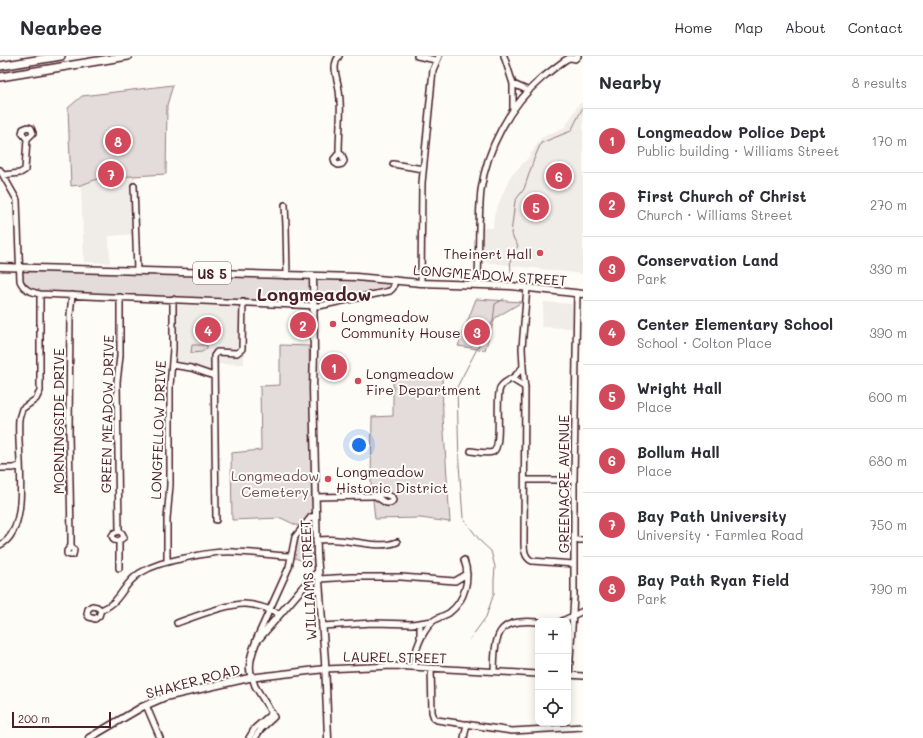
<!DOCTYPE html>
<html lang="en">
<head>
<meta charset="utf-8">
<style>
  :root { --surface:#fff; --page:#f7f7f7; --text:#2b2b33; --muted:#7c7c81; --line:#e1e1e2; --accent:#d1495b }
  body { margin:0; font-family:Mali,sans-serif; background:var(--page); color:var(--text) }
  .controls { position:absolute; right:12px; bottom:12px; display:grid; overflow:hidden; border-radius:8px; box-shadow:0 2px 10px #0003 }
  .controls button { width:36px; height:36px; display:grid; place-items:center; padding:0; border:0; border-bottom:1px solid var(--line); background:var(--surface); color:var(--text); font:20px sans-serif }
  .scale { position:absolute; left:12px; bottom:10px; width:99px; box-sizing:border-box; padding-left:4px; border:2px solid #4a1f2b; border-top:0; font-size:11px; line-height:14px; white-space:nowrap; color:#4a1f2b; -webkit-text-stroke:3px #fdfcf7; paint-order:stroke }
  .you { position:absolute; left:359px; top:389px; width:14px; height:14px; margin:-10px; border:3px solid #fff; border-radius:50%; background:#1a73e8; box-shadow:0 0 0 6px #1a73e833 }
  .badge { display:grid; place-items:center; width:26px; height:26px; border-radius:50%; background:var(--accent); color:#fff; font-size:13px; font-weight:700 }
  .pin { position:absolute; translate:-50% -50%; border:2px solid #fff; box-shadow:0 1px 4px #0006 }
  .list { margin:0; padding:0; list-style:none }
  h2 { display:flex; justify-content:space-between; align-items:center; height:52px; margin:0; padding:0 16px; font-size:17px }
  h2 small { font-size:13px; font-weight:400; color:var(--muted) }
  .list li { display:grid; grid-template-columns:26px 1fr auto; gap:12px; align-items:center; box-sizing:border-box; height:64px; padding:0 16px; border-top:1px solid var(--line) }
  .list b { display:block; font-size:15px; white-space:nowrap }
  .list p { margin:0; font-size:13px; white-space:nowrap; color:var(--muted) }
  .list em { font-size:13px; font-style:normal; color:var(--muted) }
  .icon { flex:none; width:22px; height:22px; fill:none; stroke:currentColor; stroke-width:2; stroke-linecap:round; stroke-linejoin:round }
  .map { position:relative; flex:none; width:583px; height:682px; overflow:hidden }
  header { display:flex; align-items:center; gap:24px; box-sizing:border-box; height:56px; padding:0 20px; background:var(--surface); border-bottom:1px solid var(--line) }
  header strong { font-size:19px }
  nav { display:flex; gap:22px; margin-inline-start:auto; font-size:14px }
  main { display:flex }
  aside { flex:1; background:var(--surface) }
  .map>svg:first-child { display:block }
  .built { fill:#f0ece8 }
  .green { fill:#e3dcda; stroke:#967e82 }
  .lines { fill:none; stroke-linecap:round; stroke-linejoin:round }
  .stream { stroke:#91777b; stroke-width:1 }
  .minor-casing { stroke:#4a1f2b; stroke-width:8 }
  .major-casing { stroke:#4a1f2b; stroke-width:9 }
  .highway-casing { stroke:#4a1f2b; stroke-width:10 }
  .minor { stroke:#fdfcf7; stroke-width:5 }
  .major { stroke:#fdfcf7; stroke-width:6 }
  .highway { stroke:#fdfcf7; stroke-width:7 }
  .poi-dot { fill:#d1495b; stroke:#fdfcf7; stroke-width:1.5 }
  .labels { text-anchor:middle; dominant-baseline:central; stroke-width:4; stroke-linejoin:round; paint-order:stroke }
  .shield { fill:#fdfcf7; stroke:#806168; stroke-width:1 }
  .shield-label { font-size:13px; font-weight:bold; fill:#4a1f2b }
  .poi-label { font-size:14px; fill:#4a1f2b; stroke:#fdfcf7; text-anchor:start }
  .street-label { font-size:14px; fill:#4a1f2b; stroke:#fdfcf7 }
  .park-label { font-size:14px; fill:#704e57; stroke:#fdfcf7 }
  .district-label { font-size:18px; font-weight:bold; fill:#4a1f2b; stroke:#fdfcf7 }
</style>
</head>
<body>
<header>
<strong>Nearbee</strong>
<nav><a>Home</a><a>Map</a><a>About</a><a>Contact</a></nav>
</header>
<main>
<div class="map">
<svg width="583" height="682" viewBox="0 0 583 682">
  <rect width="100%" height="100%" fill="#fdfcf7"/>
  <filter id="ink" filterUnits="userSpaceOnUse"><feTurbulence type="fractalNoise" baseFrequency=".025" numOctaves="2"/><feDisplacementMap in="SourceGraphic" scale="8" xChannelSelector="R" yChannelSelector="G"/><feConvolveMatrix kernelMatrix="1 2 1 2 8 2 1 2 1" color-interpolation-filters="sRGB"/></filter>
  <g filter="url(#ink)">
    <!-- built -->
    <path class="built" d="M173,29l-6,20 -1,69 -31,2 2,32 -3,26 -25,2 1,27 -26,-1 -3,-76h-10l-3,-78 14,-12z
      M583,46v172l-100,-12v-34h10l1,-13 16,-38 19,-20 12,-19 24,-11 14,-23z
      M173,243l70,3 1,62h-32l-1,6 -4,1 -32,-9z
      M544,246l28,2v24l-31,-1z"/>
    <!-- green -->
    <path class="green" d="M173,29l-6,20 -1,69 -66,4 -19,7 -10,1 -3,-78 14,-12z
      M20,211l375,13 -2,8 -68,17 -285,-11 -16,-6z
      M476,243l46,3 -27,16 -10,32 -27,-4z
      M192,289h15v3l-5,4 -11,1z
      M280,289l29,1 4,165 -15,15 -17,-8 -49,2 -1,-67 30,-3 -1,-64 20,-1z
      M424,318l18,2 1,41 7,105 -30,-4 -45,1 -4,-38 1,-64 21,-1v-41z
      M311,463h2l1,46 -22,-8 5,-22z"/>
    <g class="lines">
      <!-- stream -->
      <path class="stream" d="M511,216l-1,-14 8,-12 -7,-12 4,-33 9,-12 10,-30 7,-16 30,-12 12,-24
        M470,583l16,-22 8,-24v-13l1,-13 -4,-16 -10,-9 -18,-24 -4,-54 -2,-77 22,-42 14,-24 2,-17 9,-5"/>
      <!-- minor casing -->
      <g class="minor-casing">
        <path id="minor" d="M417,0l19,4
          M504,0l9,28v25
          M513,28l16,7
          M339,97l-5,6 1,4 3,2 4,-1 2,-3 -2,-6 -3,-2c0,-25 4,-49 -2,-73 -2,-9 -4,-16 2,-24
          M393,108l30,5
          M0,114l17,30 3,81c4,9 11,11 20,13l279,12 71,-15 3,-3 2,-8
          M3,119l17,-2 5,-3 2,-31 6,-6 -2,-5 -3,-1 -5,2 -1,4 5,6
          M134,130l3,85
          M285,149l1,21 1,50
          M421,227l1,-100 11,-113 6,-14
          M478,228c1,-31 0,-63 3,-94 6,-42 29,-85 61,-112 5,-4 22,-18 27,-20 2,0 4,0 6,1l3,-3
          M172,309l19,3 23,8
          M523,311l2,23 -1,148c0,8 -1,19 8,23l42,3
          M512,323l13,8
          M471,395c7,1 16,3 22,1 10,-5 2,-53 7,-64 3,-6 7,-6 12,-10 4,-2 7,-7 11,-11l-1,-19 5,-61
          M0,412h13l7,-2
          M525,424h49
          M315,441l57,-1c8,-2 12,-3 20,1l1,3 -2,3h-5l-11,-7
          M216,464l-2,-164 3,-4 20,1 5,-4 1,-47
          M316,484c7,0 15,-1 22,0 19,1 42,9 59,2
          M574,484h9
          M119,485l5,-4 -2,-4 -3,-2
          M0,489c33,-16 16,-96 19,-126l3,-10 14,-10 4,-8v-97
          M71,490l-4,5v3l3,1h3l1,-5 -3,-4v-10l-2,-104 1,-117 2,-20
          M167,505v-42l3,-34v-99l3,-37v-50
          M119,512v-27l-5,-1 -2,-4 2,-3 5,-2 -2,-149 3,-26v-59
          M319,523l32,-2h50l54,4 12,-7
          M92,550l5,1 4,3 -2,6 -4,3 -6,-2 -2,-3 1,-5z
          M101,554c21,-8 21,-26 39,-37 13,-8 26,-11 40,-14 19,-4 36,-8 55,-7 19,0 37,4 55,4
          M562,565l21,-10
          M177,567c16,-6 50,-19 67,-19 12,0 25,5 36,10
          M322,570l51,-3 39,1 21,-3
          M420,581v-13
          M256,584l33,-73 6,-30 16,-20 5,-1
          M413,611c2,-17 7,-32 19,-45 4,-4 12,-6 17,-9 16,-12 22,-35 15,-53
          M431,612l1,44 2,6 3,2 75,11 71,-4
          M325,613l68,-3 145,8
          M494,615c1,-36 2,-53 44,-49
          M568,619l15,1
          M569,619l5,-78v-117l3,-187
          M252,621l3,9 19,31 -13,12 -6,9
          M146,649l14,33
          M249,682l6,-10 17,-15
          M464,682l3,-14"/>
      </g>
      <!-- major casing -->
      <g class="major-casing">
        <path id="major" d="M0,211l356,10 65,6 90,3 72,8
          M313,220l1,76 -1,36 4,166 8,107 3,77
          M252,621c-5,-9 0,-25 4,-35l54,-63 8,-7
          M89,682l53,-31 23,-10 84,-19 76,-9"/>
      </g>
      <!-- highway casing -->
      <g class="highway-casing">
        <path id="highway" d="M0,10l61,-10
          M0,21l128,-21"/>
      </g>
      <!-- minor -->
      <use href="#minor" class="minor"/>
      <!-- major -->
      <use href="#major" class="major"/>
      <!-- highway -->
      <use href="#highway" class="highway"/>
    </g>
  </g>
  <!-- markers -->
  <g class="poi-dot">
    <circle cx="540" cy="197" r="4"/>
    <circle cx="333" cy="268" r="4"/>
    <circle cx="358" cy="325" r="4"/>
    <circle cx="328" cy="423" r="4"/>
  </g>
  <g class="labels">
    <!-- shield labels -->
    <rect class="shield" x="193" y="206" width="38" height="22" rx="3"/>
    <g class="shield-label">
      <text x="212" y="217">US 5</text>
    </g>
    <!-- poi labels -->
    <g class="poi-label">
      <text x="532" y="197" text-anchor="end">Theinert Hall</text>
      <text x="341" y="260">Longmeadow<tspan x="341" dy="16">Community House</tspan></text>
      <text x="366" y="317">Longmeadow<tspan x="366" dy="16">Fire Department</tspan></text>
      <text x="336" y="415">Longmeadow<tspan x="336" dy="16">Historic District</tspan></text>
    </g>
    <!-- street labels -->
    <g class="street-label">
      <text transform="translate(490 219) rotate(4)">LONGMEADOW STREET</text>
      <text transform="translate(107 358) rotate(-89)">GREEN MEADOW DRIVE</text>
      <text transform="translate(58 365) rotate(-90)">MORNINGSIDE DRIVE</text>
      <text transform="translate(158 374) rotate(-88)">LONGFELLOW DRIVE</text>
      <text transform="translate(563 428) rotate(-90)">GREENACRE AVENUE</text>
      <text transform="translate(308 524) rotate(-93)">WILLIAMS STREET</text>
      <text transform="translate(395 601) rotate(1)">LAUREL STREET</text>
      <text transform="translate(193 625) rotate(-15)">SHAKER ROAD</text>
    </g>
    <!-- park labels -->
    <g class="park-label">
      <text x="275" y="419">Longmeadow<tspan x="275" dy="16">Cemetery</tspan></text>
    </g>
    <!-- district labels -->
    <g class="district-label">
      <text x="314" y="238">Longmeadow</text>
    </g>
  </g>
</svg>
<div class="controls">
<button>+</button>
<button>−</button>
<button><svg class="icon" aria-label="locate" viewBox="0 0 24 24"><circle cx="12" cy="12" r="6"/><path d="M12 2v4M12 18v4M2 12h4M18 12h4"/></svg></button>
</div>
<div class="scale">200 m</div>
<div class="you"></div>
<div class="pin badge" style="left:334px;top:311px">1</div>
<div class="pin badge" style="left:303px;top:269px">2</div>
<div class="pin badge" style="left:477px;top:276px">3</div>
<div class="pin badge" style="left:208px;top:274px">4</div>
<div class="pin badge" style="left:536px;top:151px">5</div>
<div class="pin badge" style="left:559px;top:120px">6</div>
<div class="pin badge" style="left:111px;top:118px">7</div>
<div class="pin badge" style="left:118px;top:85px">8</div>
</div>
<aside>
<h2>Nearby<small>8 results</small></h2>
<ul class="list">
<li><span class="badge">1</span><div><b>Longmeadow Police Dept</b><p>Public building · Williams Street</p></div><em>170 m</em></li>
<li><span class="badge">2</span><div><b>First Church of Christ</b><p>Church · Williams Street</p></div><em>270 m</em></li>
<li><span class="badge">3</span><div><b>Conservation Land</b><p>Park</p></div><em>330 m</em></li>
<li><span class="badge">4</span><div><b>Center Elementary School</b><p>School · Colton Place</p></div><em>390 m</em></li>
<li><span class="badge">5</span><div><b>Wright Hall</b><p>Place</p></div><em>600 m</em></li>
<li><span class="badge">6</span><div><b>Bollum Hall</b><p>Place</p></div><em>680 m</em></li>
<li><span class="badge">7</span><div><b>Bay Path University</b><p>University · Farmlea Road</p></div><em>750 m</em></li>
<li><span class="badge">8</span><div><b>Bay Path Ryan Field</b><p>Park</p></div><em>790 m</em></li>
</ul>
</aside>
</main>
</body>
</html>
